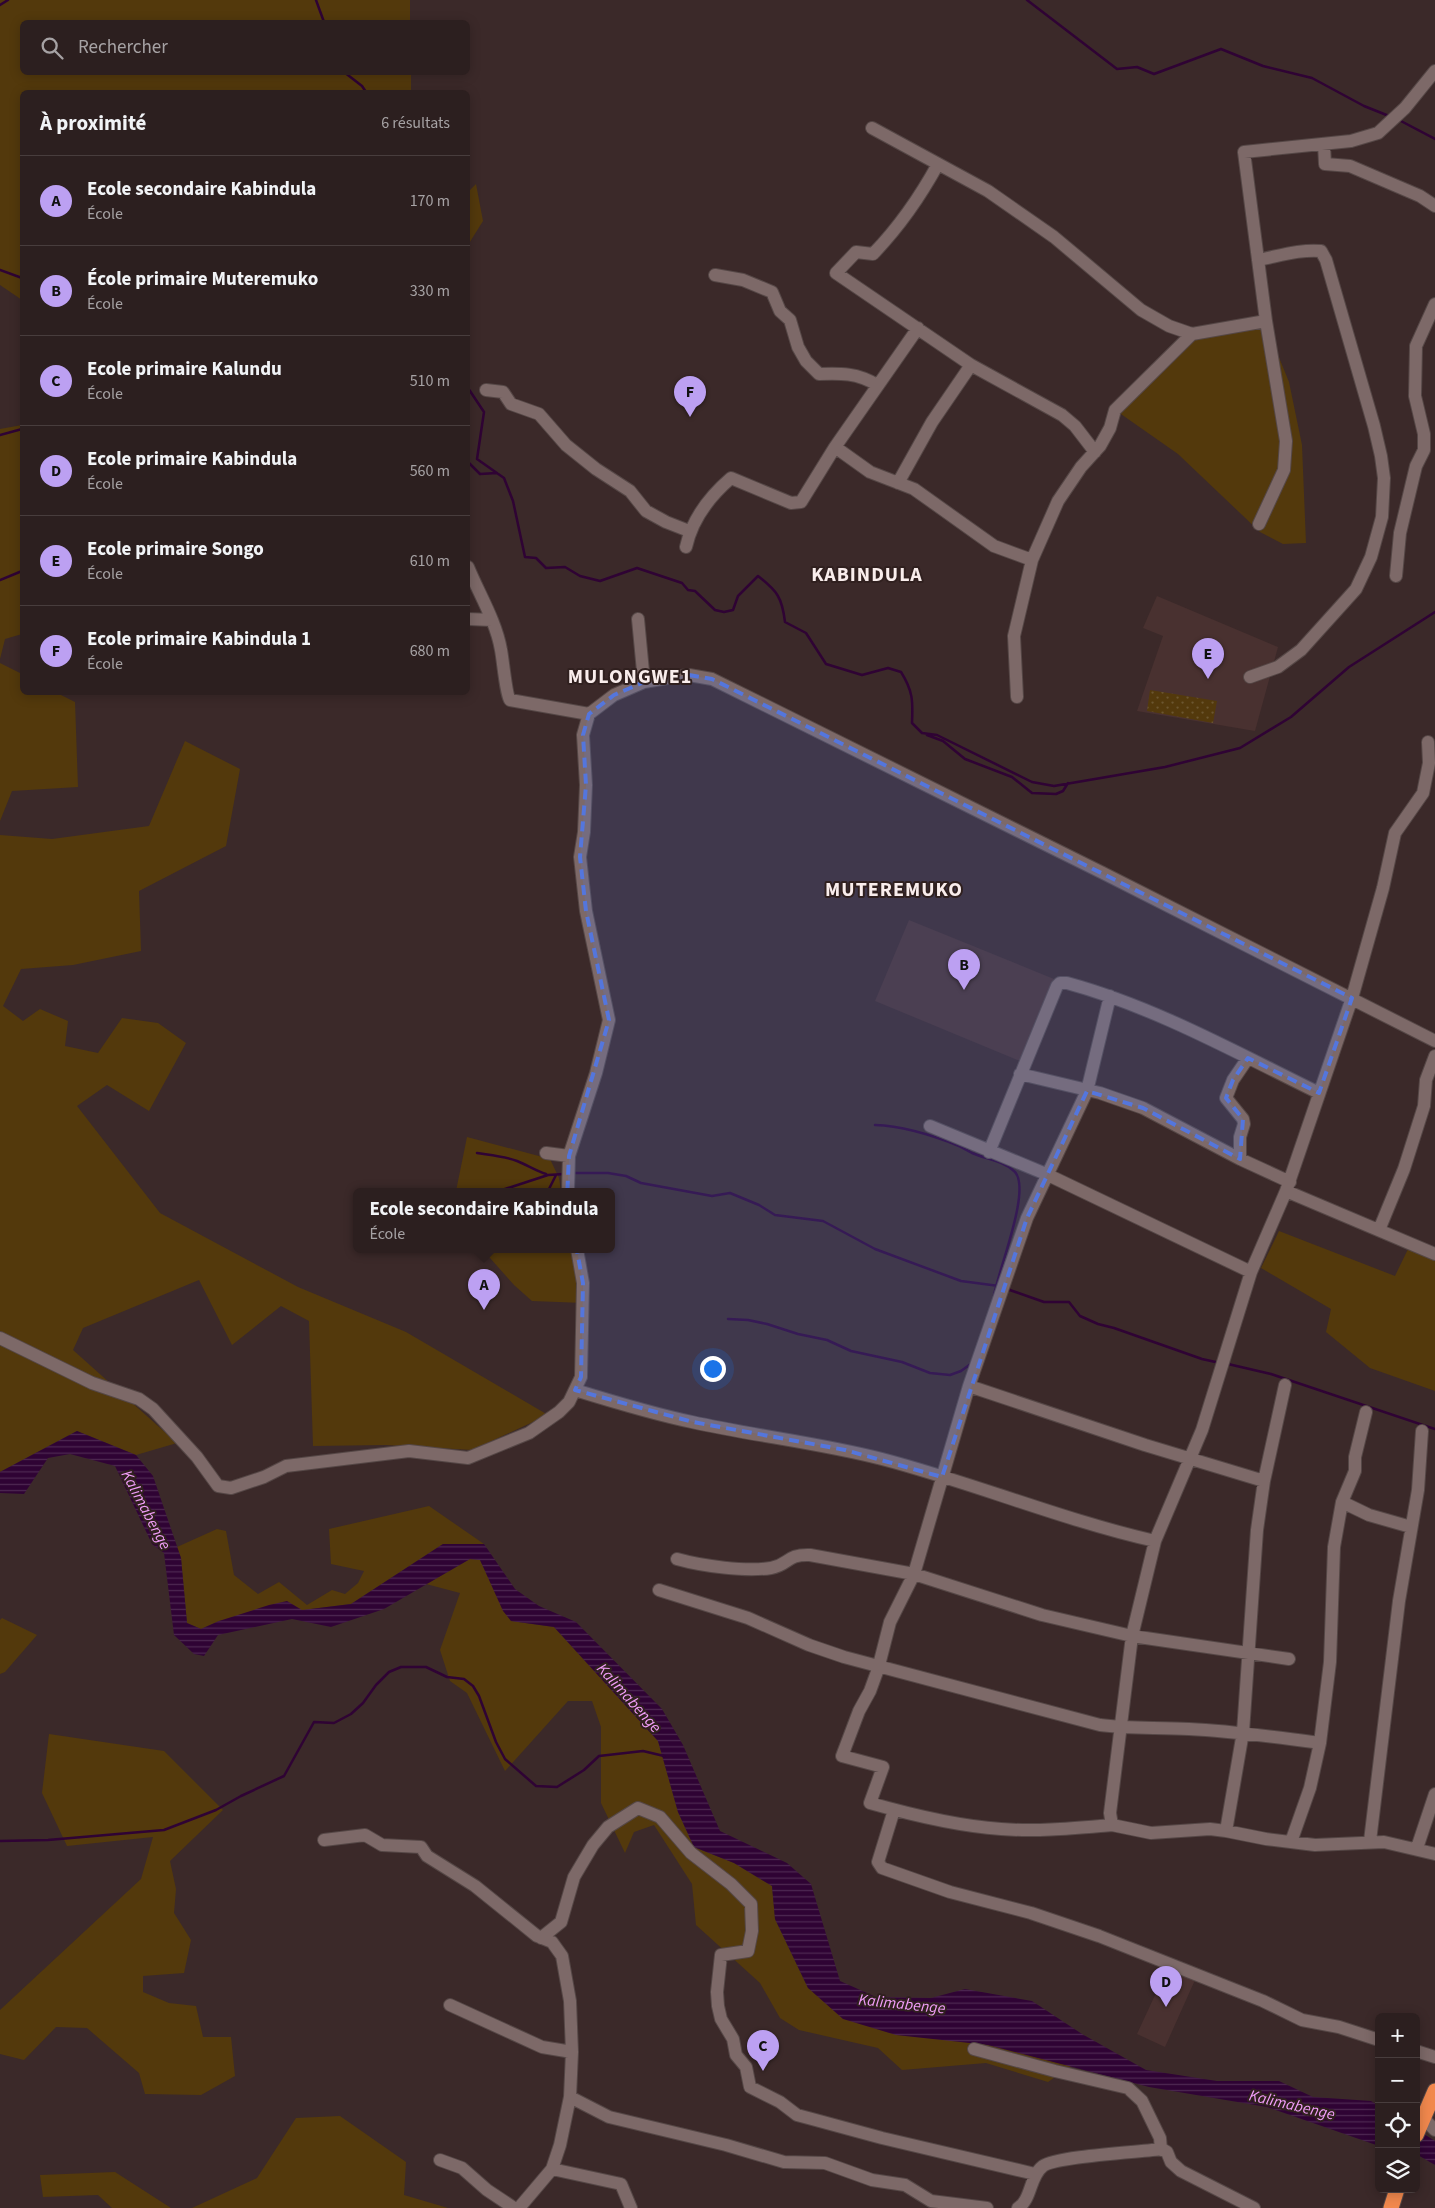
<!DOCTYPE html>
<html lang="fr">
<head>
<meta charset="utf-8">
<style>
  :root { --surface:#2c1f1f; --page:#342728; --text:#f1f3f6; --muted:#a6a2a4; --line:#483d3d; --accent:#bca0f2 }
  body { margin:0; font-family:"Source Sans 3",sans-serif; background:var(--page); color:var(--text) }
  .controls { position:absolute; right:15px; bottom:15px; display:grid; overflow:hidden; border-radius:8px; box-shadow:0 2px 12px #0003 }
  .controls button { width:45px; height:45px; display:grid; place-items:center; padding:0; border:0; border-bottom:1px solid var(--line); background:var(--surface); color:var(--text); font:25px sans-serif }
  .you { position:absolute; left:712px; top:1368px; width:18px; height:18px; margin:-12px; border:4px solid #fff; border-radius:50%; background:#1a73e8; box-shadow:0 0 0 8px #1a73e833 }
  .badge { display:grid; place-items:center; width:32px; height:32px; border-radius:50%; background:var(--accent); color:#111; font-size:16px; font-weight:700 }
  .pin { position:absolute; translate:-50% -41px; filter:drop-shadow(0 1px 2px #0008) }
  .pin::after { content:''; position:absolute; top:26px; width:18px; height:15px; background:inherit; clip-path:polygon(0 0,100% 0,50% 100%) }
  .popup { position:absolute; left:353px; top:1188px; width:262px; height:65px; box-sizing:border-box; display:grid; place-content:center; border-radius:8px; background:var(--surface); filter:drop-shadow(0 1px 4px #0005); font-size:16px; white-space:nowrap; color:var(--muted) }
  .popup b { font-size:19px; color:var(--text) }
  .popup::after { content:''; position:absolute; left:50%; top:100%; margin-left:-10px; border:10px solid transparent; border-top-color:var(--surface) }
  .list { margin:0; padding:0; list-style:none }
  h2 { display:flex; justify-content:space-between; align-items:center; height:65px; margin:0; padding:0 20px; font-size:21px }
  h2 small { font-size:16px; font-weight:400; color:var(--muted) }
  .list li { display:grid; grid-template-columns:32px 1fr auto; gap:15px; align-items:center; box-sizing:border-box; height:90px; padding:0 20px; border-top:1px solid var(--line) }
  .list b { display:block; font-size:19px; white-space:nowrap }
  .list p { margin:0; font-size:16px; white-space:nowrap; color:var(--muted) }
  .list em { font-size:16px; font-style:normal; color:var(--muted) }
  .icon { flex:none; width:28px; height:28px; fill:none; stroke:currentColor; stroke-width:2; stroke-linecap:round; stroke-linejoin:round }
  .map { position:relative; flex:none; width:1435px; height:2208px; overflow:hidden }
  .search { position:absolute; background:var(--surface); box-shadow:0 2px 12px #0003; left:20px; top:20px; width:450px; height:55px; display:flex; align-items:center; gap:12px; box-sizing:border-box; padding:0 18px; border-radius:8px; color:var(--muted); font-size:19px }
  .panel { position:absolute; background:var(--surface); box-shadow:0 2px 12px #0003; left:20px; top:90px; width:450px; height:605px; border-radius:8px }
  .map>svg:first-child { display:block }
  .built { fill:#493130 }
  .green { fill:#53390c }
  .garden { fill:url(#garden-dots) }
  .water { fill:url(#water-rules) }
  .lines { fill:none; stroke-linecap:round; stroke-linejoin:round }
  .stream { stroke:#2f0334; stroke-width:2.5 }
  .minor-casing { stroke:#554746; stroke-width:14 }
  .highway-casing { stroke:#554746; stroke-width:17 }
  .minor { stroke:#7d6968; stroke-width:12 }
  .highway { stroke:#f1884d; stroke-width:15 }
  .marked { fill:#5476dd; fill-opacity:0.2; stroke:#5476dd; stroke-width:4; stroke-dasharray:10 6; stroke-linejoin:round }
  .labels { text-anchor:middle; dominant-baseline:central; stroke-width:4; stroke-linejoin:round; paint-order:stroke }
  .water-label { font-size:16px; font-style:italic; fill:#f19df8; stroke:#30201f }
  .district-label { font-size:20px; font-weight:bold; letter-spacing:1px; fill:#f9edec; stroke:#30201f }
</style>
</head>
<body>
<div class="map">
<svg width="1435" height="2208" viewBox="0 0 1435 2208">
  <defs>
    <pattern id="garden-dots" width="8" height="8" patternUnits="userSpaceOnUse" patternTransform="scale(1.25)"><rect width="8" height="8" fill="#53390c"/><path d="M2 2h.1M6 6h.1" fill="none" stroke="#6c5630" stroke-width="1.8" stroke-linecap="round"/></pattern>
    <pattern id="water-rules" width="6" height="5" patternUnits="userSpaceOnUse" patternTransform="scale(1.25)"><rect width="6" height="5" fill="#2f0334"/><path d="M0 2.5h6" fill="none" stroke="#4e2852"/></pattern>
  </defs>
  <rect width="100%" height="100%" fill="#3b2929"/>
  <!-- built -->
  <path class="built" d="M1157,596l121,51 -23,84 -118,-20 26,-75 -20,-8z
    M909,920l145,59 -34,82 -145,-60z
    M1168,1967l27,13 -30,67 -28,-13z"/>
  <!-- green -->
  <path class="green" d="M0,0h410v22h-388v50l389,1v19h-389v208l-22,-15z
    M476,184l7,37 -15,24v-53z
    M1265,323l24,59 13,63 4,98 -23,1 -23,-12 -82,-78 -60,-42 73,-75z
    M22,425v209l-17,5 -5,20v-230z
    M0,663l22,11v18l35,1 18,9 3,85 -66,4 -12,30z
    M185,741l55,28 -14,77 -87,45 2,60 -68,14 -52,4 -18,37 20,15 17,-12 28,12 -3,25 33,7 24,-35 36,5 28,20 -37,68 -42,-26 -30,21 83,107 138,74 108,45 142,83 -76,35 -86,-5 -73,1 -4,-125 -28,-15 -49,39 -33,-65 -116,48 -10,22 104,93 -41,12 -59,-24 -77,41v-637l52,4 97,-13z
    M467,1137l83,22 9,19 2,13h-105z
    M1279,1231l116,45 14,-29 26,10v134l-65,-23 -44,-36 5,-23 -70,-41z
    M482,1249h91l11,54 -52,-2 -18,-16z
    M429,1506l55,38h-41l-92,60 -132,17 -18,8 -14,-6 -6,-65 -4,-11 40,-18 9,2 8,44 24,19 21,-12 28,23 25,-15 13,4 13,-11 6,-12 -33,-7 -2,-35z
    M470,1559l10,1 31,61 43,6 104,114 20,71 16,35 40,16 38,23 3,33 33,69 180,57 83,21 -23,16 -62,-19 -84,7 -24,-22 -79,-18 -19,-12 -20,-35 -64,-58 -4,-41 -38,-59 -20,7 -9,21 -24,-50v-76l-9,-26h-24l-63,70 -38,-78 -17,-12 -10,-31 20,-57 -34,-9z
    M2,1618l35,17 -32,37 -5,2v-54z
    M49,1734l115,17 59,59 -53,51 6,28 -2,24 17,27 -7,33 -41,3v16l26,11 27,3 7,31h28l4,39 -34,19 -56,-1 -6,-21 -52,-45 -31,-1 -32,33 -24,-6v-44l141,-131 12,-42 -86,9 -25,-53z
    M340,2116l66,46 -2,33 44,13h-256l65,-30 39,-60z
    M115,2172l56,36h-59l-14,-13 -55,2 -3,-22z"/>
  <!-- garden -->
  <path class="garden" d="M1150,690l67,11 -4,22 -66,-12z"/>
  <!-- water -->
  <path class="water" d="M77,1431l59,24 17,21 28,82 6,65 14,6 18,-8 50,-16 18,-4 15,9 49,-6 92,-60h41l31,45 24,17 37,16 86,87 21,36 37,86 67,32 24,21 29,97 36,16 55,1 34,-9 67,12 50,33 64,36 71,11h62l34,16 58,4 8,5v40l-112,-39 -118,-20 -161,-42 -92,-10 -53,-16 -35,-31 -33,-69 -3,-33 -38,-23 -40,-16 -16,-35 -20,-71 -104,-114 -43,-6 -8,-10 -23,-51 -10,-1 -86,50 -53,18 -39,-8 -74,16 -14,21 -10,-2 -20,-19 -10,-82 -12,-9 -37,-78 -45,-12 -22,4 -24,36 -24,-1v-21z
    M1416,2129l19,12v24l-19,-11z"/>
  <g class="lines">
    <!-- stream -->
    <path class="stream" d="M316,0l8,22
      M1027,0l90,69 20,-2 17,7 67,-25 42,17 49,12 52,28 25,10
      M0,5l8,-5
      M344,72l18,14 4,6
      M1399,120l36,19
      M0,270l22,8
      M468,388l16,24 -7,47 27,19 9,23 12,56 11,1 10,10 19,-1 15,9 20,5 37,-13 45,15 6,7 7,1 20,19 9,2 9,-2 5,-14 20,-20c19,15 24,21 27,46l21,11 20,31 36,11 26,-7 13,4c12,19 12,29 11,51l10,10 15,2 95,47 22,4 111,-19 75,-19 51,-31 58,-50 86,-55
      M0,435l22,-6
      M468,462l12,12 17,-1
      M0,580l22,-9
      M927,735l16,6 22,18 47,18 20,16 24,1 7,-3 5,-8
      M875,1125c29,1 57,10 84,21 5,2 9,5 13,7 14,6 31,8 42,18 19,16 -17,102 -20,125
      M477,1153c13,2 27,3 40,8 10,4 19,10 29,13
      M572,1173h36l18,3 15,7 71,13 18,-3 29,12 16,10 48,6 52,28 86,32 38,5
      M499,1191l49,-16 16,-1
      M548,1191l8,-16
      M1007,1289l37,13h25l11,14 18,8 16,4 88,31 18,4
      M728,1319l20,1 19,4 31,10 29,6 24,11 51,11 28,11 20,2 11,-4 11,-8
      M1228,1364l43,10 164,55
      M0,1841l48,-1 116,-10 52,-20 25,-14 43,-20 30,-54 20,1 17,-9 12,-11 13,-18 13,-13 12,-5h25l21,10 17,2 9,7 6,10 17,46 9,17 31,27 21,1 27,-17 15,-14 44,-5 21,5"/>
    <!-- minor casing -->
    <g class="minor-casing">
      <path id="minor" d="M872,128l116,63 66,46 87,73 28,16 23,8
        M1324,144l1,20 25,2 70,30 15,10
        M938,164c-18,33 -39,63 -65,90l-17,-2 -20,21 135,92 91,50 13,11 20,26
        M715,275l28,5 29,12 8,19 10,9 8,27 8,14 13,13c21,-1 39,-1 58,11
        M486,390l17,2 8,12 28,10 27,31 30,24 34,22 16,20 20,11 23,9
        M835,447l35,25 44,17 80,57 38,14
        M898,483l34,-61 39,-57
        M1259,524l25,-54 2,-29 -20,-120 -22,-169 107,-11 27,-8 27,-25 30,-37
        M686,547c6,-27 24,-51 45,-69l60,25 10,-1 34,-55 83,-119
        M468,567c11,27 28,54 33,83 2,10 5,45 9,50l79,14
        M1396,576l4,-43 16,-67 8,-16v-16l-9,-38 1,-50 19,-42
        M468,619l24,1
        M638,619l6,63
        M1250,677l28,-10 23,-17 55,-61 15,-32 11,-40 2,-39 -3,-22 -7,-30 -48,-166 -5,-9c-20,-2 -42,5 -63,9
        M1017,697l-3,-61 18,-76 26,-59 23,-34 19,-21 10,-18 5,-18 77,-76 74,-13
        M1428,742l1,21 -6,30 -28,40 -12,55 -31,110 -66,193 -35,81 -49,158 -47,111 -23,95 -22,177 2,12 39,8 59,-4 16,2 40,8 49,6 69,-3 51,12
        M1110,996l-23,95 -60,127 -58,168 -55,188 -24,48 -12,47 -8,22 -11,20 -17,45 41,11 -13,36c42,12 88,23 131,26 37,3 75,-1 111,-4
        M1020,1074l80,19 43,15 97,51 50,23
        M930,1126l116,48 205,98
        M989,1152l68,-166 3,-3h7c88,24 170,70 252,110
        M546,1153l23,3
        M1240,1159v-22l4,-13 -1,-5 -17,-21 7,-18 15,-22
        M568,1191l1,-35 27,-83 13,-53 -23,-109 -6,-54 4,-25 2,-47 -3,-50 6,-21 25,-19 30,-13 23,-4 22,-3 23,4 391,194 332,168
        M1286,1191l149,63
        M1379,1230l25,-61 20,-63 2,-26 9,-24
        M0,1338l92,45 47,16 14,10 44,48 21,29 13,2 33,-11 22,-11 123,-15 59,7 61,-25 30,-21 10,-10 12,-25 2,-94 -6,-34
        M969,1386l176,59 119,36
        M575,1390c39,12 78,24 117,32 63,14 128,21 190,37 92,24 180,61 273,82
        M1342,1502l27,13 42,12
        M677,1559c25,7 69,13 94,9 18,-3 15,-14 39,-13l104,19 128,41 90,21 157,23
        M659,1590l89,28 61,27 35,12 256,68c30,4 59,2 89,4 44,2 87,8 131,14
        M894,1810l-16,52 4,6 68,24 81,21 68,23 164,65 39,19 37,7 40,13
        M1226,1831l17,-99 14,-202 7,-49 21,-96
        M324,1840l41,-5 17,10 39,2 6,9 48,30 62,50 15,6 10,14 8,45 2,51 -2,45 -10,48 -8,24 -33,39
        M1370,1841l29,-240 19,-111 4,-59
        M1291,1842l19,-54 10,-45 10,-81 4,-115 8,-45 13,-31v-14l11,-45
        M1417,1848l18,-54
        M541,1938l20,-16 13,-45 19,-32 15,-18 30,-19 22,9 31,36 40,31 20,20 1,27 -4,20 -27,4 -4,37 1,14 3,13 12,20 3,16 10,12 4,20 30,15 17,13 15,4 70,19 153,36
        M450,2005l92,42 30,5
        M974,2049l81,22 73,17 14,13 18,37 1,12
        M1416,2051l19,6
        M570,2097l39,20 117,28 58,17 41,1 47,17 33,5 26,16 56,7
        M1423,2118l12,12
        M440,2160l22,8 25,22 27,18
        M552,2169l69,15 10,24
        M1018,2208c14,-9 11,-31 25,-42 13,-10 97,-14 119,-17l5,3 4,10 10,9 73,37"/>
    </g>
    <!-- highway casing -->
    <g class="highway-casing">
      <path id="highway" d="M1416,2135l19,-44
        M1391,2208l6,-19"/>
    </g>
    <!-- minor -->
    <use href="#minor" class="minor"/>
    <!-- highway -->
    <use href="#highway" class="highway"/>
  </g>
  <!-- marked area -->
  <path class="marked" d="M689,675l23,4 640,319 -33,95 -71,-35 -15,22 -7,18 17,21 -3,40 -97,-51 -56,-17 -60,127 -85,259 -97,-27 -152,-28 -118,-32 6,-13 2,-94 -16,-85 2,-42 40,-136 -23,-109 -6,-54 6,-72 -3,-50 6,-21 25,-19 30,-13z"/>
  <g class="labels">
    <!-- water labels -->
    <g class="water-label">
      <text transform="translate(146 1510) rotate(62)">Kalimabenge</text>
      <text transform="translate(629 1698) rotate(48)">Kalimabenge</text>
      <text transform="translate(902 2004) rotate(6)">Kalimabenge</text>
      <text transform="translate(1292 2105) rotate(13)">Kalimabenge</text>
    </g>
    <!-- district labels -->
    <g class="district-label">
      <text x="867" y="575">KABINDULA</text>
      <text x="630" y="677">MULONGWE1</text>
      <text x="894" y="890">MUTEREMUKO</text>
    </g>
  </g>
</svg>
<div class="controls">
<button>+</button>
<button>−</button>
<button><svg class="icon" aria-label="locate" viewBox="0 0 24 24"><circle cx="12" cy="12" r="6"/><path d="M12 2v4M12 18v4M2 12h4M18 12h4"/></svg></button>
<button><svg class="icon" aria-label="layers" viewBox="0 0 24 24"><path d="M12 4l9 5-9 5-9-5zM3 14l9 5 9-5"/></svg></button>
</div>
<div class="you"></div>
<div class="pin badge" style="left:484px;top:1310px">A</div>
<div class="popup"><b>Ecole secondaire Kabindula</b>École</div>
<div class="pin badge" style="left:964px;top:990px">B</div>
<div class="pin badge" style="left:763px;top:2071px">C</div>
<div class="pin badge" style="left:1166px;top:2007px">D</div>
<div class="pin badge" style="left:1208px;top:679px">E</div>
<div class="pin badge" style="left:690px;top:417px">F</div>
<div class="search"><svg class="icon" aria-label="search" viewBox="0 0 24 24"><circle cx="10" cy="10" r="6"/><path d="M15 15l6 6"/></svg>Rechercher</div>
<section class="panel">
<h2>À proximité<small>6 résultats</small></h2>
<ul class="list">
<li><span class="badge">A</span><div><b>Ecole secondaire Kabindula</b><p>École</p></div><em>170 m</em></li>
<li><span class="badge">B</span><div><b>École primaire Muteremuko</b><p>École</p></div><em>330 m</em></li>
<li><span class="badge">C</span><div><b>Ecole primaire Kalundu</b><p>École</p></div><em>510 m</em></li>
<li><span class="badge">D</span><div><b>Ecole primaire Kabindula</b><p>École</p></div><em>560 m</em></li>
<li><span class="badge">E</span><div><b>Ecole primaire Songo</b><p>École</p></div><em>610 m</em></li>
<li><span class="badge">F</span><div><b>Ecole primaire Kabindula 1</b><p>École</p></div><em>680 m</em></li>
</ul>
</section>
</div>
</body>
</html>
